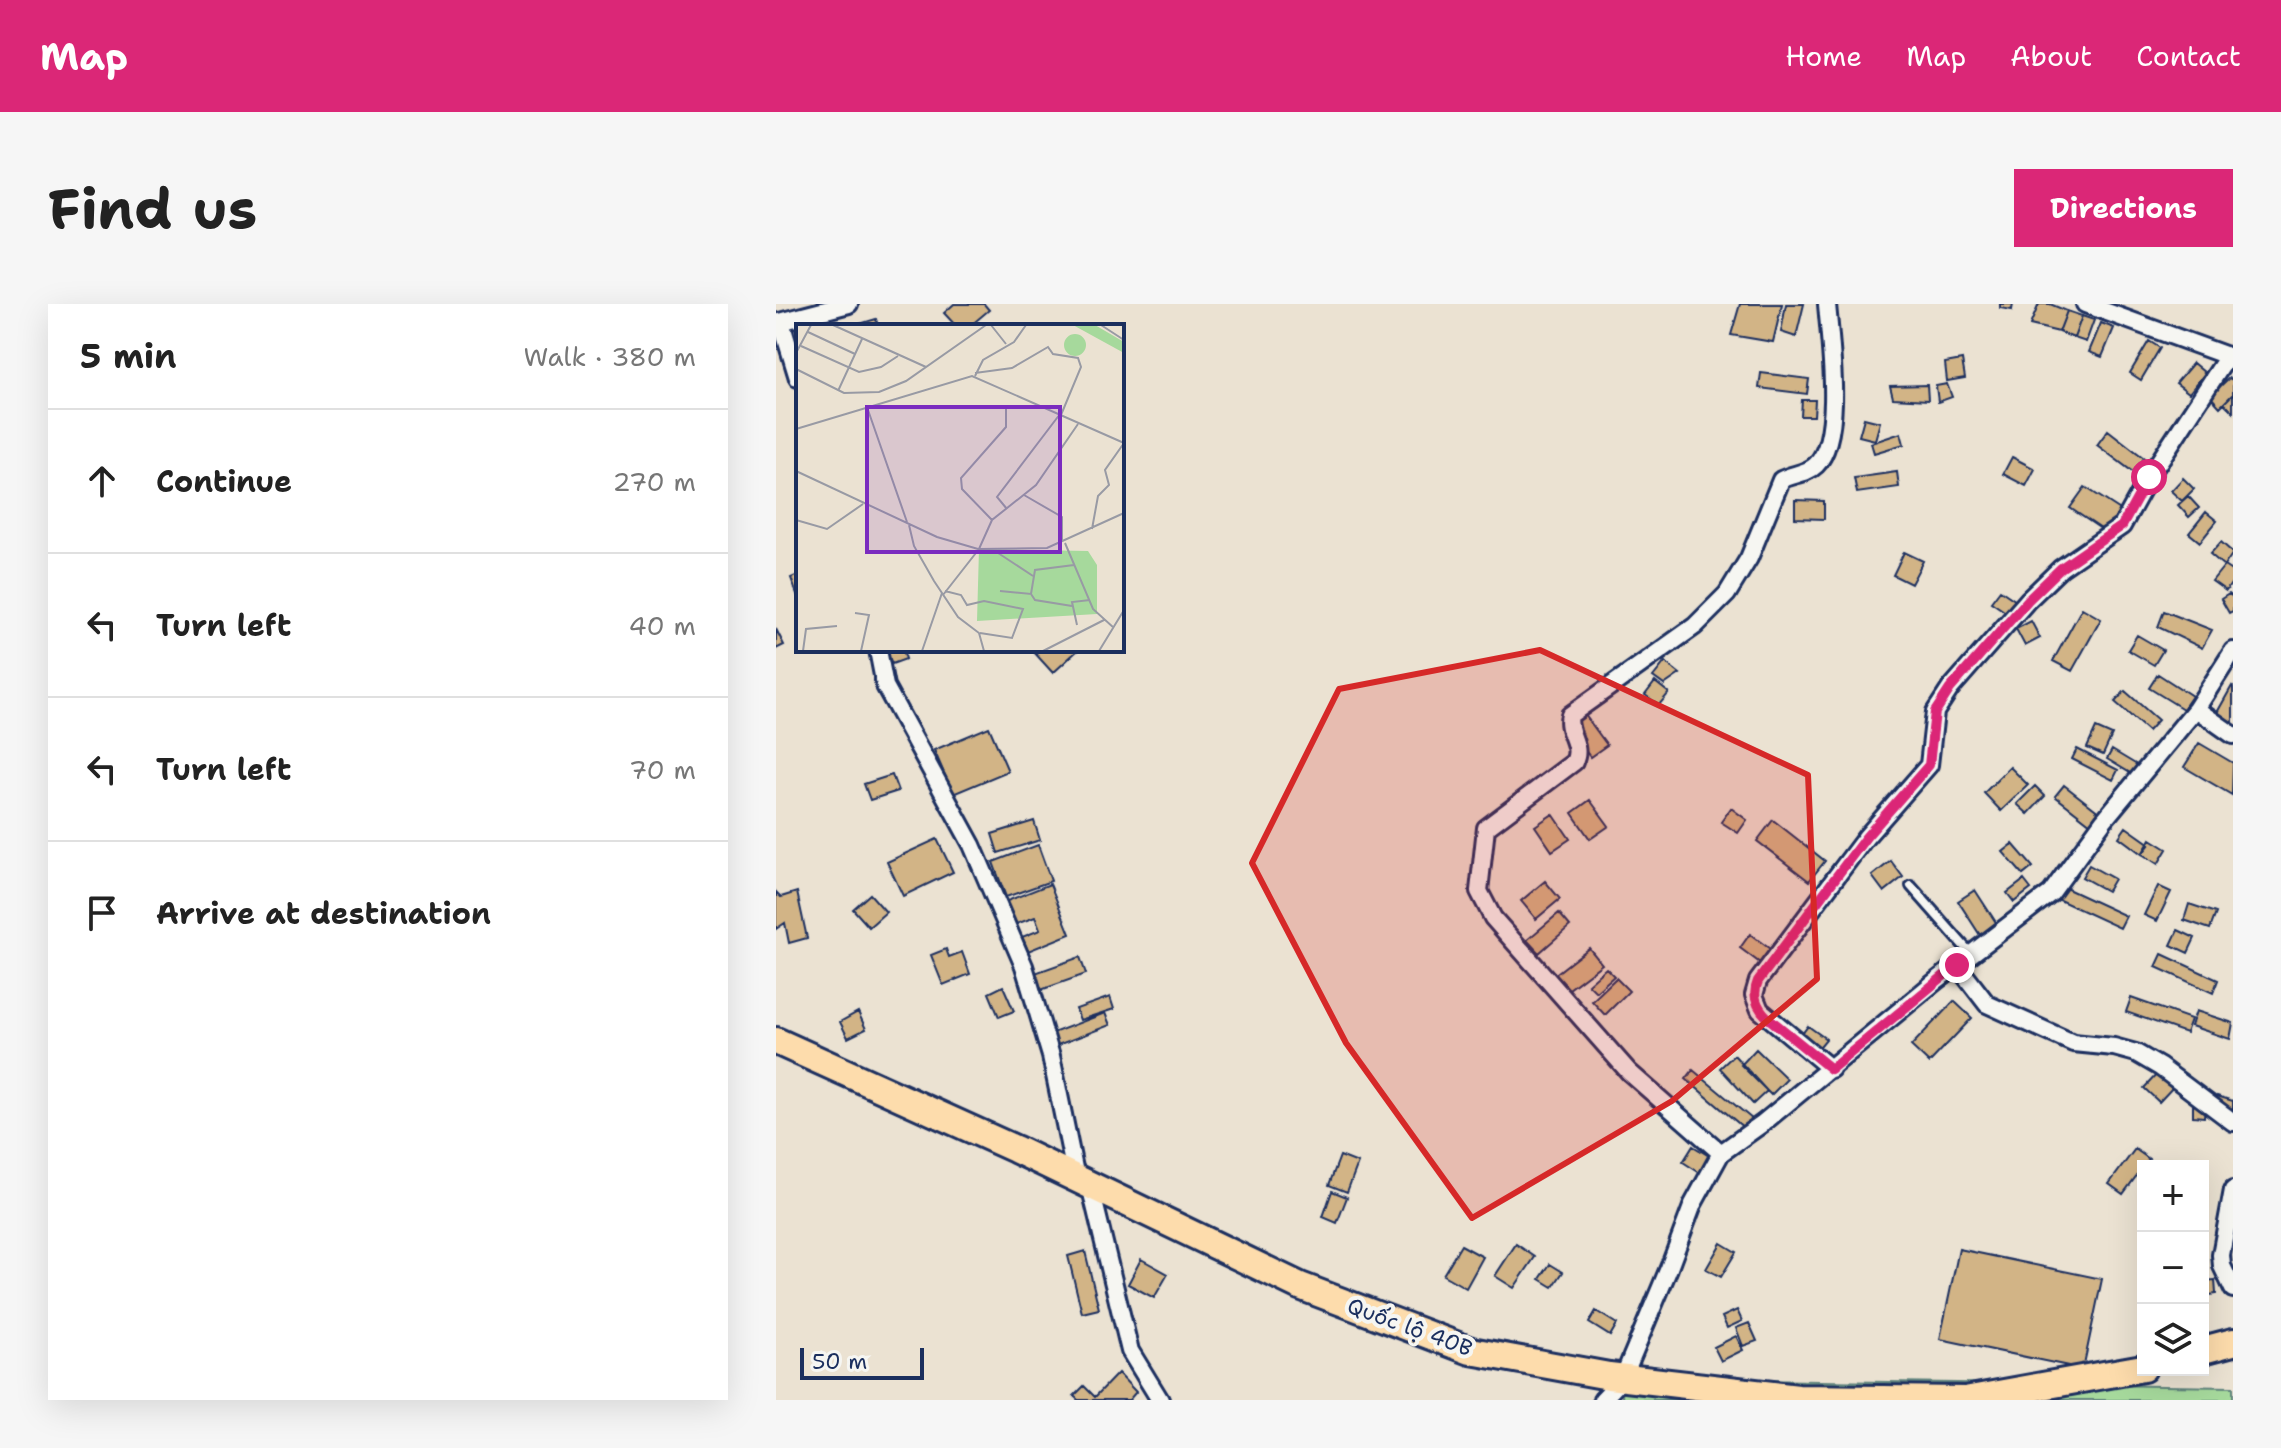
<!DOCTYPE html>
<html lang="en">
<head>
<meta charset="utf-8">
<style>
  :root { --surface:#fff; --page:#f6f6f6; --text:#222; --muted:#767676; --line:#e0e0e0; --accent:#db2777 }
  body { margin:0; font-family:"Shantell Sans",sans-serif; background:var(--page); color:var(--text) }
  .controls { position:absolute; right:24px; bottom:24px; display:grid; overflow:hidden; border-radius:0px; box-shadow:0 8px 32px #0002 }
  .controls button { width:72px; height:72px; display:grid; place-items:center; padding:0; border:0; border-bottom:2px solid var(--line); background:var(--surface); color:var(--text); font:40px sans-serif }
  .scale { position:absolute; left:24px; bottom:20px; width:124px; box-sizing:border-box; padding-left:8px; border:4px solid #1b2f5e; border-top:0; font-size:22px; line-height:28px; white-space:nowrap; color:#1b2f5e; -webkit-text-stroke:6px #f6f6f2; paint-order:stroke }
  .stop { position:absolute; width:24px; height:24px; margin:-18px; border:6px solid #db2777; border-radius:50%; background:#fff }
  .stop.end { background:#db2777; border-color:#fff; box-shadow:0 2px 8px #0008 }
  .list { margin:0; padding:0; list-style:none }
  h2 { display:flex; justify-content:space-between; align-items:center; height:104px; margin:0; padding:0 32px; font-size:34px }
  h2 small { font-size:26px; font-weight:400; color:var(--muted) }
  .list li { display:grid; grid-template-columns:52px 1fr auto; gap:24px; align-items:center; box-sizing:border-box; height:144px; padding:0 32px; border-top:2px solid var(--line) }
  .list b { display:block; font-size:30px; white-space:nowrap }
  .list em { font-size:26px; font-style:normal; color:var(--muted) }
  .icon { flex:none; width:44px; height:44px; fill:none; stroke:currentColor; stroke-width:2; stroke-linecap:round; stroke-linejoin:round }
  .map { position:relative; flex:none; width:1457px; height:1096px; overflow:hidden; border-radius:0px }
  header { display:flex; align-items:center; gap:48px; box-sizing:border-box; height:112px; padding:0 40px; background:var(--accent); color:#fff }
  header strong { font-size:38px }
  nav { display:flex; gap:44px; margin-inline-start:auto; font-size:28px }
  .intro { display:flex; align-items:center; justify-content:space-between; box-sizing:border-box; height:192px; padding:0 48px }
  h1 { margin:0; font-size:56px }
  .button { padding:20px 36px; border-radius:0px; background:var(--accent); color:#fff; font-size:28px; font-weight:700 }
  main { display:flex; gap:48px; padding:0 48px }
  aside { flex:1; background:var(--surface); border-radius:0px; box-shadow:0 8px 32px #0002 }
  .map>svg:first-child { display:block }
  .green { fill:#a6d99c; stroke:#60847d; stroke-width:2 }
  .building { fill:#d2b486; stroke:#1b2f5e; stroke-width:2 }
  .lines { fill:none; stroke-linecap:round; stroke-linejoin:round }
  .service-casing { stroke:#1b2f5e; stroke-width:14 }
  .minor-casing { stroke:#1b2f5e; stroke-width:22 }
  .trunk-casing { stroke:#1b2f5e; stroke-width:32 }
  .service { stroke:#f6f6f2; stroke-width:8 }
  .minor { stroke:#f6f6f2; stroke-width:16 }
  .trunk { stroke:#fddcac; stroke-width:26 }
  .route { stroke:#db2777; stroke-width:10 }
  .marked { fill:#d62828; fill-opacity:0.2; stroke:#d62828; stroke-width:6; stroke-linejoin:round }
  .labels { text-anchor:middle; dominant-baseline:central; stroke-width:8; stroke-linejoin:round; paint-order:stroke }
  .street-label { font-size:22px; fill:#1b2f5e; stroke:#f6f6f2 }
  .inset-road { fill:none; stroke:#989aa4; stroke-width:2 }
  .view { fill:#7b2cbf; fill-opacity:0.15; stroke:#7b2cbf; stroke-width:4 }
  .inset-edge { fill:none; stroke:#1b2f5e; stroke-width:4 }
</style>
</head>
<body>
<header>
<strong>Map</strong>
<nav><a>Home</a><a>Map</a><a>About</a><a>Contact</a></nav>
</header>
<div class="intro"><h1>Find us</h1><a class="button">Directions</a></div>
<main>
<aside>
<h2>5 min<small>Walk · 380 m</small></h2>
<ul class="list">
<li><svg class="icon" aria-label="ahead" viewBox="0 0 24 24"><path d="M12 20V5M6 11l6-6 6 6"/></svg><div><b>Continue</b></div><em>270 m</em></li>
<li><svg class="icon" aria-label="left" viewBox="0 0 24 24"><path d="M17 20v-9H6M10 6l-5 5 5 5"/></svg><div><b>Turn left</b></div><em>40 m</em></li>
<li><svg class="icon" aria-label="left" viewBox="0 0 24 24"><path d="M17 20v-9H6M10 6l-5 5 5 5"/></svg><div><b>Turn left</b></div><em>70 m</em></li>
<li><svg class="icon" aria-label="arrive" viewBox="0 0 24 24"><path d="M6 21V4h12l-3 4 3 4H6"/></svg><div><b>Arrive at destination</b></div></li>
</ul>
</aside>
<div class="map">
<svg width="1457" height="1096" viewBox="0 0 1457 1096">
  <rect width="100%" height="100%" fill="#ebe2d2"/>
  <filter id="ink" filterUnits="userSpaceOnUse"><feTurbulence type="fractalNoise" baseFrequency=".0125" numOctaves="2"/><feDisplacementMap in="SourceGraphic" scale="16" xChannelSelector="R" yChannelSelector="G"/><feConvolveMatrix kernelMatrix="1 2 1 2 8 2 1 2 1" color-interpolation-filters="sRGB"/></filter>
  <g filter="url(#ink)">
    <!-- green -->
    <path class="green" d="M847,1074l610,9v13h-611z"/>
    <!-- building -->
    <path class="building" d="M178,0h30l5,6 -19,16h-14l-12,-13z
      M964,0h42l-9,38 -42,-7z
      M1010,0h18l-8,33 -15,-5z
      M1224,0h13l-1,6 -12,-2z
      M1263,0h11l17,7 -8,21 -29,-7z
      M1291,7l15,5 -8,22 -15,-6z
      M1306,12l12,4 -8,22 -12,-4z
      M100,15l2,7h-25z
      M1325,19l13,5 -12,29 -13,-5z
      M1373,37l11,7 -19,32 -11,-7z
      M1186,56l3,18 -18,3 -2,-18z
      M1417,59l12,10 -16,20 -13,-10z
      M985,69l48,6 -2,15 -48,-6z
      M1453,74l4,2v14l-13,13 -10,-11z
      M1171,80l5,13 -14,5 -2,-16z
      M1151,81l1,15 -35,-2 -3,-12z
      M1457,90v18l-9,-9z
      M1026,96h13l-1,16h-13z
      M1088,114l16,4 -5,18 -16,-4z
      M1332,126l36,28 -11,14 -36,-27z
      M1125,129l3,11 -30,9 -3,-10z
      M1236,153l23,12 -9,17 -23,-12z
      M1121,168l2,15 -42,6 -3,-15z
      M1407,174l11,11 -12,12 -11,-10z
      M1309,183l43,28 -15,22 -43,-29z
      M1412,192l11,12 -10,9 -11,-12z
      M1019,196l29,1v18l-29,-1z
      M1430,208l11,9 -17,21 -11,-9z
      M1445,238l12,11 -9,13 -14,-12z
      M1128,248l19,9 -12,23 -18,-9z
      M1448,262l9,6v9l-7,10 -14,-10z
      M22,271v22l-7,-19z
      M1224,286l28,19 -9,12 -28,-19z
      M1453,290l4,3v14l-4,2 -8,-14z
      M1306,304l19,11 -29,52 -19,-10z
      M1388,307l48,19 -10,18 -44,-21z
      M1255,317l9,17 -15,8 -9,-17z
      M0,325l8,16 -8,4z
      M1361,331l26,15 -9,15 -26,-15z
      M110,346h17l3,9 -14,5z
      M256,346h46l-25,23z
      M889,358l15,12 -16,11 -11,-8z
      M1382,370l34,22 -9,13 -34,-21z
      M879,378l14,11 -10,12 -14,-10z
      M1456,382l1,1v42l-19,-11z
      M1349,387l33,29 -10,11 -33,-29z
      M809,411l22,30 -17,12 -21,-30z
      M213,423l19,44 -55,23 -19,-44z
      M1320,424l16,7 -9,20 -16,-7z
      M1423,439l34,20 -1,32 -48,-28z
      M1301,445l41,21 -5,10 -41,-21z
      M1336,446l25,15 -5,9 -25,-15z
      M1234,463l18,18 -27,26 -17,-18z
      M116,471l6,16 -28,9 -6,-16z
      M1288,481l36,28 -9,11 -36,-28z
      M1259,482l10,10 -17,18 -11,-10z
      M814,496l19,26 -19,13 -18,-26z
      M955,504l16,12 -9,13 -17,-11z
      M777,510l17,25 -18,12 -17,-25z
      M997,516l52,41 -16,20 -52,-40z
      M258,517l6,19 -42,13 -6,-19z
      M1350,523l24,17 -8,10 -23,-17z
      M161,535l16,33 -50,24 -16,-34z
      M1375,535l16,10 -9,15 -16,-10z
      M1237,540l20,23 -10,8 -20,-23z
      M262,541l13,36 -45,16 -13,-35z
      M1115,557l12,16 -19,15 -12,-16z
      M1313,561l25,14 -7,12 -25,-14z
      M1248,576l7,9 -17,13 -7,-9z
      M769,577l15,18 -24,20 -15,-18z
      M274,580l20,50 -42,17 -6,-14 18,-7 -5,-13 -24,9 -9,-23z
      M1285,582l65,30 -6,12 -65,-30z
      M1382,582l13,6 -14,29 -13,-6z
      M1199,586l22,34 -17,11 -22,-34z
      M0,588l5,5 16,-5 10,46 -18,5 -4,-20 -9,6z
      M94,590l16,18 -17,15 -16,-18z
      M1413,600l27,9 -6,16 -26,-9z
      M783,609l11,13 -31,27 -12,-13z
      M1402,626l17,8 -7,15 -17,-8z
      M974,630l20,15 -10,14 -20,-15z
      M813,644l13,16 -37,28 -12,-16z
      M170,645l3,8 13,-5 8,22 -27,11 -12,-30z
      M1386,650l56,26 -5,13 -57,-26z
      M304,653l6,17 -48,17 -6,-17z
      M830,664l8,8 -18,16 -8,-8z
      M840,674l13,13 -24,24 -13,-14z
      M227,682l11,25 -15,6 -10,-24z
      M334,693l4,12 -34,11 -4,-11z
      M1355,694l60,21 -5,14 -60,-21z
      M1178,697l18,17 -43,45 -18,-17z
      M1420,707l37,12 -3,16 -39,-13z
      M82,708l8,17 -18,9 -8,-16z
      M329,709l5,12 -55,21 -5,-12z
      M1032,722l18,13 -10,12 -17,-13z
      M980,745l31,30 -16,16 -30,-30z
      M958,751l33,36 -14,13 -33,-36z
      M917,766l65,54 -8,9 -64,-54z
      M1384,767l15,14 -16,17 -15,-14z
      M1441,792l16,5v21l-23,-8z
      M1417,801l12,1 -1,11 -11,-1z
      M917,842l24,15 -11,16 -23,-15z
      M1359,845l14,10 -26,35 -14,-10z
      M564,852l18,7 -11,29 -18,-7z
      M556,887l15,6 -10,26 -14,-6z
      M945,939l15,9 -15,25 -15,-8z
      M740,940l19,13 -21,31 -19,-12z
      M685,941l22,12 -17,31 -23,-13z
      M1183,945l143,30 -19,90 -143,-30z
      M309,947l14,58 -17,4 -14,-57z
      M365,955l27,15 -14,24 -26,-14z
      M774,960l13,8 -10,15 -13,-8z
      M1439,976l1,14 -13,2v-15z
      M961,1006l5,11 -15,7 -5,-11z
      M820,1007l21,13 -7,12 -21,-13z
      M973,1019l8,18 -14,5 -7,-18z
      M960,1032l7,14 -22,11 -7,-14z
      M342,1069l18,19 -7,8h-51l-4,-4 10,-10 11,11z"/>
    <g class="lines">
      <!-- service casing -->
      <g class="service-casing">
        <path id="service" d="M1135,582l60,68"/>
      </g>
      <!-- minor casing -->
      <g class="minor-casing">
        <path id="minor" d="M1309,0l148,54
          M5,18l17,56
          M0,19l73,-19
          M102,346l7,36 87,159 52,121 27,90 25,122
          M1420,405l37,26
          M1181,661l30,39 86,39 41,4 22,6 24,14 73,55
          M1055,765l-71,-59 -6,-15 4,-14 108,-144 63,-72 6,-53 15,-23 78,-89 33,-32 61,-42 27,-49 79,-121
          M945,849l-92,-81 -136,-154 -14,-27 7,-63 88,-66c9,-17 -9,-30 -4,-47l125,-89 32,-32 22,-36 32,-78c11,-6 26,-6 35,-15 28,-28 14,-123 11,-161
          M314,881l40,166 30,49
          M1457,886l-12,65 1,11 11,23
          M826,1096l21,-22 46,-110 24,-64 28,-51 42,-30 173,-142 115,-88 53,-73 92,-111 37,-58"/>
      </g>
      <!-- trunk casing -->
      <g class="trunk-casing">
        <path id="trunk" d="M0,737l239,108 285,137 171,65 138,25 189,22 167,2 178,-32
          M1427,1046l30,-8"/>
      </g>
      <!-- service -->
      <use href="#service" class="service"/>
      <!-- minor -->
      <use href="#minor" class="minor"/>
      <!-- trunk -->
      <use href="#trunk" class="trunk"/>
    </g>
  </g>
  <g class="lines" filter="url(#ink)">
    <!-- route -->
    <path class="route" d="M1181,661l-126,104 -64,-52c-11,-11 -15,-22 -9,-36l108,-144 63,-72 6,-53 15,-23 78,-89 33,-32 61,-42 27,-49"/>
  </g>
  <!-- marked area -->
  <path class="marked" d="M764,346l268,125 9,204 -145,122 -200,117 -126,-175 -94,-180 87,-174z"/>
  <g class="labels">
    <!-- street labels -->
    <g class="street-label">
      <text transform="translate(634 1023) rotate(20)">Quốc lộ 40B</text>
    </g>
  </g>
  <!-- overview -->
  <g transform="translate(20 20)">
    <rect width="328" height="328" fill="#ebe2d2"/>
    <path d="M277,1h22l29,17v11zM268 21a11 11 0 1 1 22 0a11 11 0 1 1-22 0ZM183,225l109,2 9,14v49l-120,7z" fill="#a6d99c"/>
    <path class="inset-road" d="M37,1l93,42M195,1l15,19M305,1l23,15M12,8l47,22M5,22l58,26 22,-5 17,-11M0,29l15,-28M0,45l48,24 35,-1 27,-11 80,-56M179,49l37,-5 36,-21 5,7 25,4 3,9 -20,48M179,52l8,-16 31,-18 12,-17M42,67l24,-52M72,86l39,112M0,105l176,-53 152,67M0,147l141,66 41,12 69,-1 77,-35M228,171l38,22v24M211,185l-10,-12 63,-83M0,196l31,9 36,-25M196,196l-30,-31 -1,-11 45,-51v-21M113,201l5,21 20,35 24,36 21,16 5,18M296,205l6,-33 11,-11 -4,-15 19,-27M269,219l28,66 21,19M199,227l38,25M149,267l16,4 6,10 17,-4 39,8 -11,29 -32,-5M204,267l31,3 4,-24 39,-5M235,270l4,6 37,6M147,271l36,-46 13,-29 44,-35 42,-61M59,289l14,2 -8,36M281,301l-5,-23 18,-2M7,327l3,-22 31,-3M126,327l20,-58M247,327l61,-31M303,327l25,-41"/>
    <path class="view" d="M71,83h193v145h-193z"/>
    <rect width="328" height="328" class="inset-edge"/>
  </g>
</svg>
<div class="controls">
<button>+</button>
<button>−</button>
<button><svg class="icon" aria-label="layers" viewBox="0 0 24 24"><path d="M12 4l9 5-9 5-9-5zM3 14l9 5 9-5"/></svg></button>
</div>
<div class="scale">50 m</div>
<div class="stop" style="left:1373px;top:173px"></div>
<div class="stop end" style="left:1181px;top:661px"></div>
</div>
</main>
</body>
</html>
